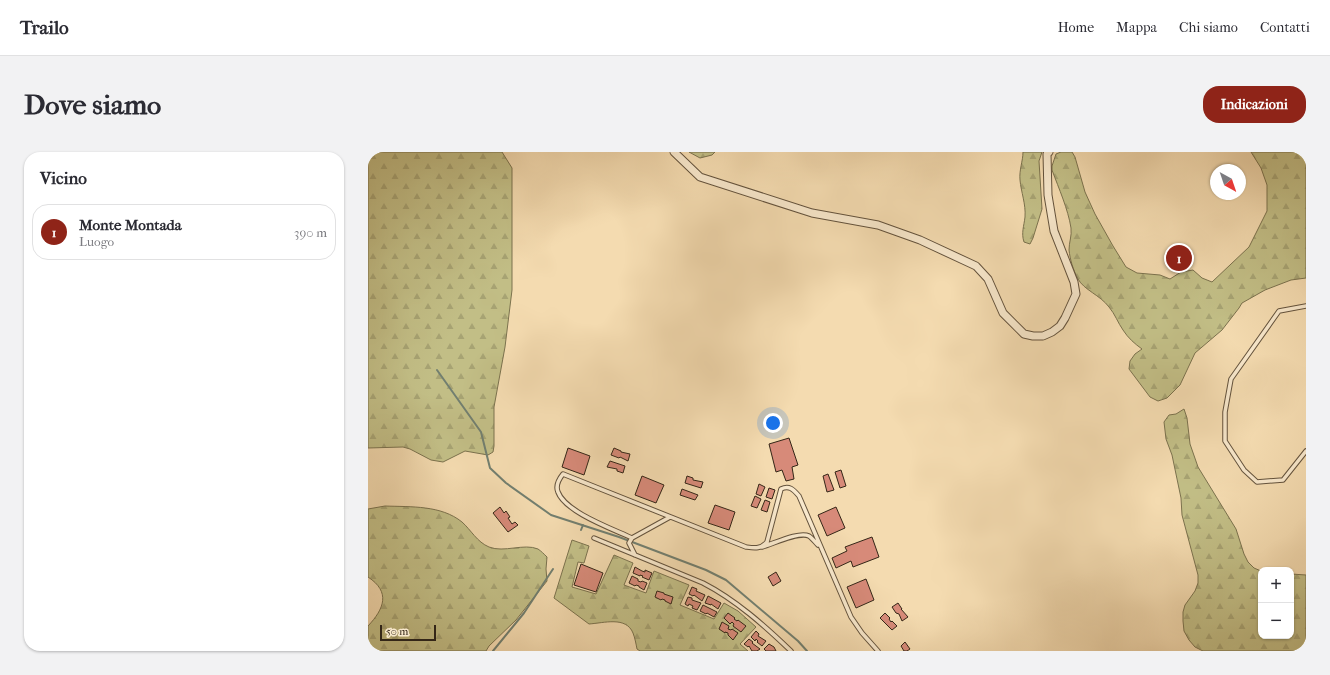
<!DOCTYPE html>
<html lang="it">
<head>
<meta charset="utf-8">
<style>
  :root { --surface:#fff; --page:#f2f2f3; --text:#2b2b33; --muted:#7c7c81; --line:#e1e1e2; --accent:#8f2418 }
  body { margin:0; font-family:"IM FELL French Canon",serif; background:var(--page); color:var(--text) }
  .controls { position:absolute; right:12px; bottom:12px; display:grid; overflow:hidden; border-radius:8px; box-shadow:0 1px 3px #0004 }
  .controls button { width:36px; height:36px; display:grid; place-items:center; padding:0; border:0; border-bottom:1px solid var(--line); background:var(--surface); color:var(--text); font:20px sans-serif }
  .compass { position:absolute; left:842px; top:12px; width:36px; height:36px; border-radius:50%; background:var(--surface); box-shadow:0 1px 3px #0004; rotate:140deg }
  .scale { position:absolute; left:12px; bottom:10px; width:56px; box-sizing:border-box; padding-left:4px; border:2px solid #342617; border-top:0; font-size:11px; line-height:14px; white-space:nowrap; color:#342617; -webkit-text-stroke:3px #f8e8cc; paint-order:stroke }
  .you { position:absolute; left:405px; top:271px; width:14px; height:14px; margin:-10px; border:3px solid #fff; border-radius:50%; background:#1a73e8; box-shadow:0 0 0 6px #1a73e833 }
  .badge { display:grid; place-items:center; width:26px; height:26px; border-radius:50%; background:var(--accent); color:#fff; font-size:13px; font-weight:700 }
  .pin { position:absolute; translate:-50% -50%; border:2px solid #fff; box-shadow:0 1px 4px #0006 }
  .list { margin:0; padding:0; list-style:none }
  h2 { display:flex; justify-content:space-between; align-items:center; height:52px; margin:0; padding:0 16px; font-size:17px }
  h2 small { font-size:13px; font-weight:400; color:var(--muted) }
  .list li { display:grid; grid-template-columns:26px 1fr auto; gap:12px; align-items:center; box-sizing:border-box; height:56px; margin:0 8px 8px; padding:0 8px; border:1px solid var(--line); border-radius:16px }
  .list b { display:block; font-size:15px; white-space:nowrap }
  .list p { margin:0; font-size:13px; white-space:nowrap; color:var(--muted) }
  .list em { font-size:13px; font-style:normal; color:var(--muted) }
  .map { position:relative; flex:none; width:938px; height:499px; overflow:hidden; border-radius:16px }
  header { display:flex; align-items:center; gap:24px; box-sizing:border-box; height:56px; padding:0 20px; background:var(--surface); border-bottom:1px solid var(--line) }
  header strong { font-size:19px }
  nav { display:flex; gap:22px; margin-inline-start:auto; font-size:14px }
  .intro { display:flex; align-items:center; justify-content:space-between; box-sizing:border-box; height:96px; padding:0 24px }
  h1 { margin:0; font-size:28px }
  .button { padding:10px 18px; border-radius:16px; background:var(--accent); color:#fff; font-size:14px; font-weight:700 }
  main { display:flex; gap:24px; padding:0 24px }
  aside { flex:1; background:var(--surface); border-radius:16px; box-shadow:0 1px 3px #0004 }
  .map>svg:first-child { display:block }
  .forest { fill:url(#forest-firs); stroke:#7b724e }
  .lines { fill:none; stroke-linecap:round; stroke-linejoin:round }
  .stream { stroke:#727f70; stroke-width:2 }
  .building { fill:#d78a79; stroke:#342617 }
  .lane-casing { stroke:#64533d; stroke-width:5.5 }
  .street-casing { stroke:#64533d; stroke-width:9 }
  .lane { stroke:#f8e8cc; stroke-width:3.5 }
  .street { stroke:#f8e8cc; stroke-width:7 }
</style>
</head>
<body>
<header>
<strong>Trailo</strong>
<nav><a>Home</a><a>Mappa</a><a>Chi siamo</a><a>Contatti</a></nav>
</header>
<div class="intro"><h1>Dove siamo</h1><a class="button">Indicazioni</a></div>
<main>
<aside>
<h2>Vicino<small></small></h2>
<ul class="list">
<li><span class="badge">1</span><div><b>Monte Montada</b><p>Luogo</p></div><em>390 m</em></li>
</ul>
</aside>
<div class="map">
<svg width="938" height="499" viewBox="0 0 938 499">
  <defs>
    <pattern id="forest-firs" width="22" height="20" patternUnits="userSpaceOnUse"><rect width="22" height="20" fill="#c2be86"/><path d="M5 1l3.5 6h-7zM16 11l3.5 6h-7z" fill="#a7a373"/></pattern>
  </defs>
  <rect width="100%" height="100%" fill="#f4dbb0"/>
  <filter id="stains"><feTurbulence type="fractalNoise" baseFrequency=".005" numOctaves="4"/><feColorMatrix values="0 0 0 0 .2 0 0 0 0 .09 0 0 0 0 .02 0 0 0 .5 -.17"/></filter>
  <radialGradient id="worn" r=".72"><stop offset=".6" stop-color="#630" stop-opacity="0"/><stop offset="1" stop-color="#630" stop-opacity=".3"/></radialGradient>
  <!-- forest -->
  <path class="forest" d="M0,0h134l10,16v122l-7,57 -11,60v39l-1,6 -5,3 -23,-4 -22,11 -12,-2 -21,-11 -7,-2 -35,1z
    M321,0h26l-3,3 -12,3z
    M655,0h19l-3,9 3,48 -9,29 -3,6 -6,-2c-3,-9 0,-16 1,-25 1,-13 -4,-25 -5,-37 -1,-10 3,-19 3,-28z
    M693,0h11l3,5 10,35 10,22 18,32 13,21 11,6 23,2 10,4 11,-7 12,-2 9,8 10,4 37,-35 18,-36v-26l-6,-17 -10,-16h55v126l-15,2 -26,10 -23,13 -3,5 -17,22 -27,23 -15,32 -13,13 -9,3 -8,-4 -21,-28 1,-8 5,-7 7,-5c-7,-5 -14,-11 -19,-19 -5,-7 -8,-16 -14,-23 -9,-12 -25,-17 -31,-28 -5,-9 -8,-20 -9,-29 0,-8 3,-14 2,-22 -3,-19 -12,-39 -19,-58v-4l4,-12z
    M816,257l3,9 3,26 8,23 38,62 8,25 4,8 6,6 7,3v65h30v-62l15,1v76h-103l-8,-4 -6,-7 -5,-9 -1,-10v-9l2,-7 10,-14 3,-8v-8l-16,-60 -1,-17 -9,-43 -6,-16 -2,-17 5,-7 7,-1z
    M17,354c26,1 56,-1 77,16 9,8 15,20 27,25 15,6 35,-4 49,2 3,2 6,5 9,8l-1,12 1,12 -31,39 -27,26 -3,5h-118v-25c16,-17 23,-34 0,-49v-68z
    M204,388l17,6 -5,17 -6,-1 -6,25 24,7 18,-39 19,8 -9,22 22,8 8,-22 35,14 -9,20 34,14 10,-16 14,8 18,16 -16,17 8,7h-108l-3,-2c-1,-5 -2,-11 -4,-16 -7,-17 -29,-10 -44,-9l-35,-26z"/>
  <g class="lines">
    <!-- stream -->
    <path class="stream" d="M69,218l44,62 9,36 16,15 45,32 68,22 87,33 20,10 72,61 9,10
      M213,378l2,-5
      M125,499l31,-38 29,-44"/>
  </g>
  <!-- building -->
  <path class="building" d="M421,286l9,27 -6,2 2,12 -8,2 -4,-11 -6,2 -7,-28z
    M200,296l22,8 -6,19 -22,-8z
    M246,296l7,3v1l9,2 -2,7 -8,-4 -1,1 -8,-3z
    M242,309l15,5 -2,7 -6,-2v-2l-10,-2z
    M473,318l5,16 -6,2 -5,-16z
    M460,322l6,16 -7,2 -4,-16z
    M274,324l22,9 -8,18 -21,-8z
    M319,324l6,2v2l10,2 -2,6 -16,-5z
    M391,332l6,3 -4,9 -5,-2z
    M401,336l6,2 -3,9 -6,-2z
    M314,337l16,6 -3,5 -15,-5z
    M387,344l6,3 -4,9 -6,-2z
    M397,348l5,2 -3,10 -6,-2z
    M347,353l20,7 -6,18 -21,-7z
    M132,355l4,6 2,-2 4,6 -2,1 4,6 3,-2 3,3 -10,7 -15,-19z
    M468,355l9,21 -18,8 -9,-21z
    M504,385l7,20 -26,10 -2,-6 -15,7 -4,-10 15,-7 -2,-4z
    M213,412l22,9 -7,19 -22,-7z
    M267,415l7,4 3,1v-2l7,3 -3,7 -7,-3 1,-1 -3,-1v1l-7,-3z
    M408,420l5,9 -8,5 -5,-9z
    M264,424l6,3v2l3,1 1,-1 5,2 -3,7 -5,-3v-1l-3,-1 -1,1 -6,-3z
    M498,427l8,21 -18,8 -9,-21z
    M324,435l5,2 -1,2 9,4 -3,6 -8,-6 -1,1 -4,-2z
    M289,439l7,2v1l9,3 -2,7 -6,-3v-1l-3,-1 -1,1 -6,-3z
    M340,444l13,7 -3,6 -7,-5v1l-6,-2z
    M320,445l4,1v2l9,3 -4,7 -5,-2 1,-2 -4,-2 -1,2 -3,-2z
    M530,451l4,6h-1l7,8 -6,4 -3,-7 -3,-1 -4,-6z
    M335,453l14,7 -3,5 -7,-4 -1,1 -6,-3z
    M360,461l7,5 -1,1 3,2 1,-1 8,6 -5,6 -8,-6 1,-2 -2,-2 -2,2 -6,-6z
    M517,461l5,5 -1,1 2,3 1,-1 5,5 -5,4 -12,-12z
    M354,470l7,4 -1,3 3,1 1,-1 6,4 -5,7 -5,-5v-2l-3,-1v1l-6,-4z
    M388,479l3,3 -1,2 8,5 -4,5 -5,-4 1,-1 -2,-2 -1,2 -4,-4z
    M381,487l4,3 -1,1 8,6 -3,2h-5l-3,-5 -1,1 -4,-3z
    M537,490l5,7 -3,2h-3l-3,-5z
    M401,492l5,3 2,4h-10l-2,-2z"/>
  <g class="lines">
    <!-- lane casing -->
    <g class="lane-casing">
      <path id="lane" d="M938,154l-27,5 -48,68 -6,33v29l19,29 13,12 26,-2 23,-29
        M226,386l109,45c33,17 62,43 88,68
        M264,386c-19,-9 -67,-26 -74,-46 -3,-7 1,-13 5,-18l183,73c9,1 15,2 21,-5l14,-53c8,-4 12,0 18,7l52,121 11,16 16,18
        M394,395c11,-3 37,-16 47,-11 3,2 6,6 9,9
        M267,403l-6,-12 3,-5 38,-21"/>
    </g>
    <!-- street casing -->
    <g class="street-casing">
      <path id="street" d="M306,0l26,25 112,36 66,12 42,15 56,26 12,13 15,34 21,21 9,2h10l9,-4 8,-6 5,-8 11,-24 -2,-12 -20,-51 -6,-36 -1,-41 2,-2"/>
    </g>
    <!-- lane -->
    <use href="#lane" class="lane"/>
    <!-- street -->
    <use href="#street" class="street"/>
  </g>
  <rect width="100%" height="100%" filter="url(#stains)"/>
  <rect width="100%" height="100%" fill="url(#worn)"/>
</svg>
<div class="controls">
<button>+</button>
<button>−</button>
</div>
<svg class="compass" viewBox="-18 -18 36 36"><path d="M0-13l5 13h-10z" fill="#e53935"/><path d="M0 13l5-13h-10z" fill="#7c7c81"/></svg>
<div class="scale">50 m</div>
<div class="you"></div>
<div class="pin badge" style="left:811px;top:106px">1</div>
</div>
</main>
</body>
</html>
